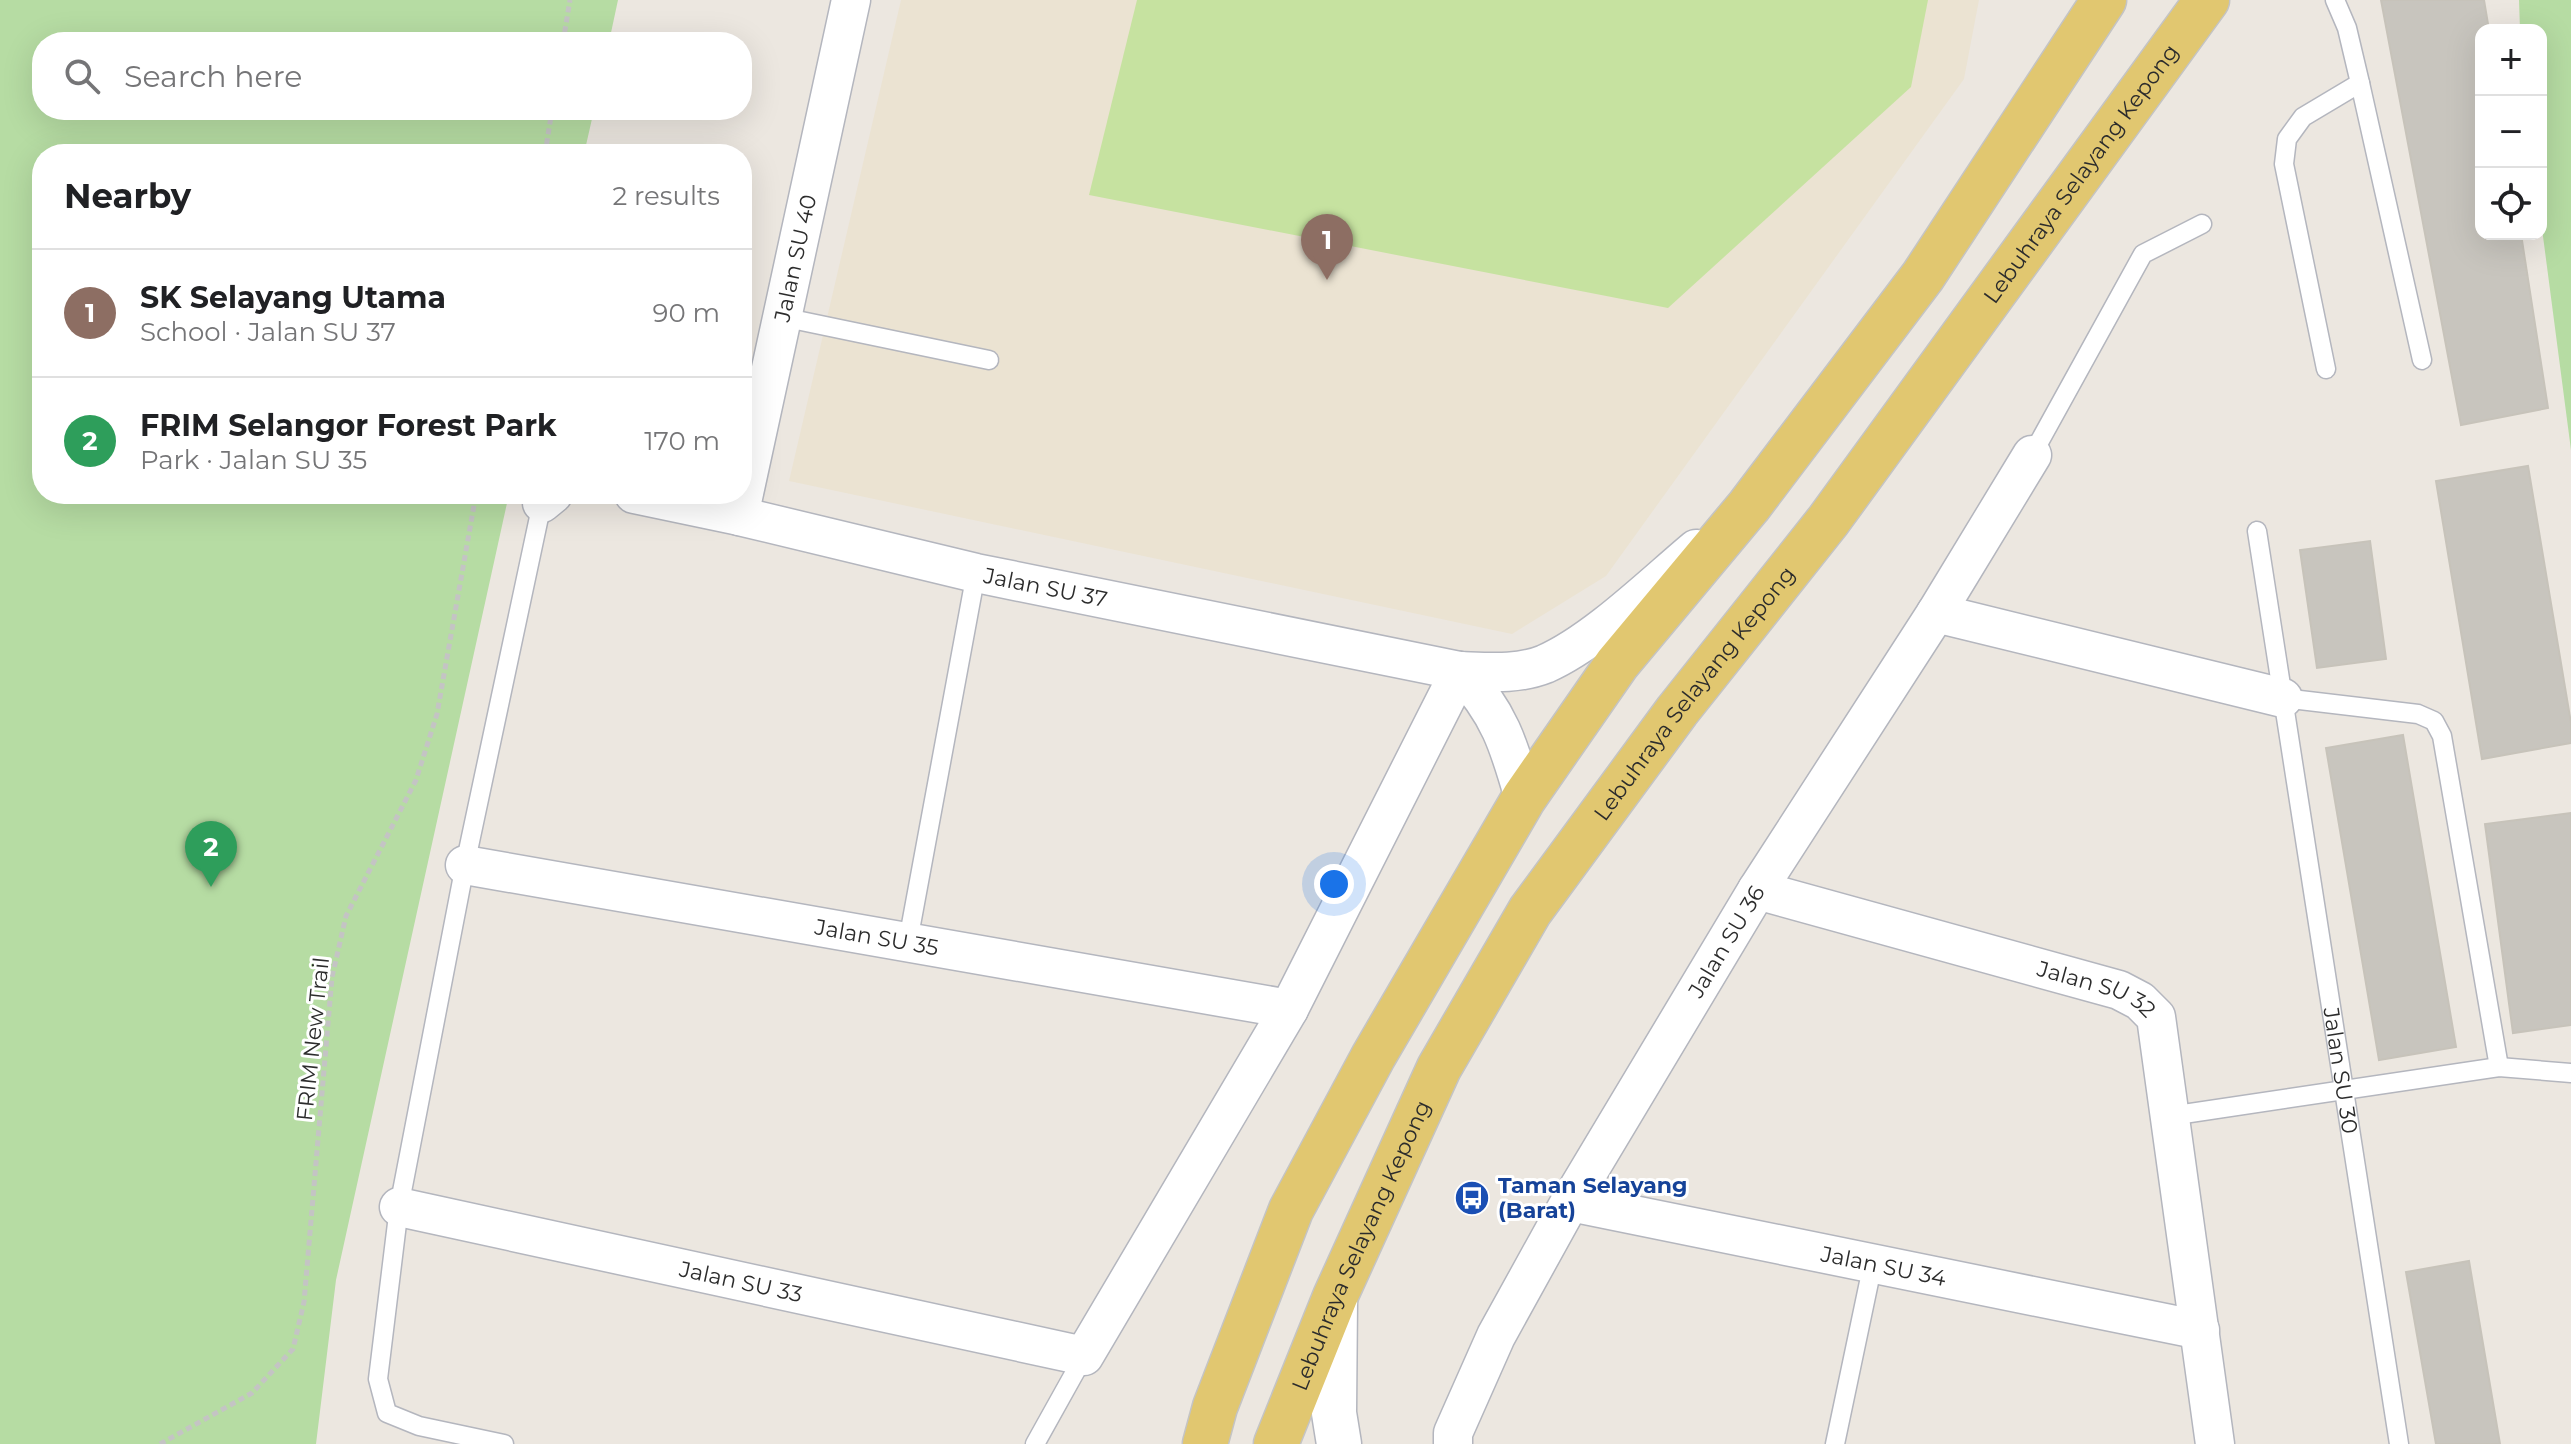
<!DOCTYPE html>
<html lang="en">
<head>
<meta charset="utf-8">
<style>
  :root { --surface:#fff; --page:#f6f6f6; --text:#202124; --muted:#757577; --line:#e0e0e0; --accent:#546ee5 }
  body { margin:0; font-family:Montserrat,sans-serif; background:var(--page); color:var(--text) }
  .controls { position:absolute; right:24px; top:24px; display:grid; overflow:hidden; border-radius:16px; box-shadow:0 8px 32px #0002 }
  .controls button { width:72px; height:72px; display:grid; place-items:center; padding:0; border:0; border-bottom:2px solid var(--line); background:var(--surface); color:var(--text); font:40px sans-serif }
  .you { position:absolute; left:1334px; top:884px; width:28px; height:28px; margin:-20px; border:6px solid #fff; border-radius:50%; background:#1a73e8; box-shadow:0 0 0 12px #1a73e833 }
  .badge { display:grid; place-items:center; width:52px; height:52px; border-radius:50%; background:var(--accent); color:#fff; font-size:26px; font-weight:700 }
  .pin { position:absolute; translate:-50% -66px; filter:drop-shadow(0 2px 4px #0008) }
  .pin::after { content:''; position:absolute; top:42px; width:28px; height:24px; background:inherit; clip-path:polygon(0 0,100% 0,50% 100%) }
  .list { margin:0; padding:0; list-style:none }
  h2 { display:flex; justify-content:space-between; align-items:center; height:104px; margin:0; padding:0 32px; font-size:34px }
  h2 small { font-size:26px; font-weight:400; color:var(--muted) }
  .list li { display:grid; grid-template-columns:52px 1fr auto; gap:24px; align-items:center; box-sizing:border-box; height:128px; padding:0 32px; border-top:2px solid var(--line) }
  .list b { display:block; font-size:30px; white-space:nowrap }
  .list p { margin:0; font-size:26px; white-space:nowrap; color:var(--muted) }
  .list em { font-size:26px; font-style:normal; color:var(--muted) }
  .icon { flex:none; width:44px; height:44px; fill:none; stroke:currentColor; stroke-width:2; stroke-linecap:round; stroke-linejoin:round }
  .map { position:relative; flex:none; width:2571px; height:1444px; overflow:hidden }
  .search { position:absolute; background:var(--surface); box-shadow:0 8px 32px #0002; left:32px; top:32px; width:720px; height:88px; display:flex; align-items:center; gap:20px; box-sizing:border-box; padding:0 28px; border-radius:32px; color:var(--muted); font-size:30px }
  .panel { position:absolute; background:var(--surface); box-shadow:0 8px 32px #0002; left:32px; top:144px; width:720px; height:360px; border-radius:32px }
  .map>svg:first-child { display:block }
  .education { fill:#ebe3d2 }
  .green { fill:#b6dca3 }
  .pitch { fill:#c6e2a0 }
  .building { fill:#c8c5be; stroke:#c7c3ba; stroke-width:2 }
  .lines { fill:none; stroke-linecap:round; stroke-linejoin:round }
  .lane-casing { stroke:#b4b6be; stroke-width:21 }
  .street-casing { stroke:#b4b6be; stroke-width:41 }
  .secondary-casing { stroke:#b4b6be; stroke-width:47 }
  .primary-casing { stroke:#c4c4c4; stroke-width:47 }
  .path { stroke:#c4c4c4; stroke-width:5; stroke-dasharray:6 4; stroke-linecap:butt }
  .lane { stroke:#fff; stroke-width:18 }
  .street { stroke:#fff; stroke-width:38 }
  .secondary { stroke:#fff; stroke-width:44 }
  .primary { stroke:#e1c770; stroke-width:44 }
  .labels { text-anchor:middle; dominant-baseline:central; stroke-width:6; stroke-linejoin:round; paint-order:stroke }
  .street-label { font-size:22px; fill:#2c2c2c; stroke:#fff }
  .transit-label { font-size:22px; font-weight:bold; fill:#164399; stroke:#fff; text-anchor:start }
</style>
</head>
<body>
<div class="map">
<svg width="2571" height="1444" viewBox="0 0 2571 1444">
  <rect width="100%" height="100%" fill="#ece7e0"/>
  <!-- education -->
  <path class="education" d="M901,0h1078l-15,79 -358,497 -94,58 -723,-153z"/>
  <!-- green -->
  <path class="green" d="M0,0h618l-9,42h-567v68h552l-10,44h-542v340h467l-173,786 -20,164h-316z
    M2519,0h52v450l-30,-229v-191h-21z"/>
  <!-- pitch -->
  <path class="pitch" d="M1137,0h791l-17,87 -243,221 -579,-113z"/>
  <!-- building -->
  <path class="building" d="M2381,0h103l5,30h-8v204h40l27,174 -87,17z
    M2528,466l43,257v20l-89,16 -46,-278z
    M2370,541l16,118 -69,9 -17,-118z
    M2403,735l53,312 -77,13 -53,-312z
    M2571,813v212l-58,8 -28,-209z
    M2469,1261l31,183h-64l-30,-172z"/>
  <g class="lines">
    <!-- lane casing -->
    <g class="lane-casing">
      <g id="lane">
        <path d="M2360,83l62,277"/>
        <path d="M782,317l207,43"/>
        <path d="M2326,369l-42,-205 3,-25 16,-22 57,-34 -13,-55 -12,-28"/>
        <path d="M2032,455l111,-201 59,-30"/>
        <path id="s1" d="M2257,531l142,913"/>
        <path d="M2283,698l135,16 16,7 8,15 57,331"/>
        <path d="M908,941l68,-368"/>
        <path d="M2170,1116l329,-49 72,6"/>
        <path d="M504,1444l-85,-18 -32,-13 -9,-34 21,-172 66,-342 77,-362"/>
        <path d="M1035,1444l49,-88"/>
        <path d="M1835,1444l38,-181"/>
      </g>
    </g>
    <!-- street casing -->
    <g class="street-casing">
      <g id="street">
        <path id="s2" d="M634,494l105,22 237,57 484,98c28,1 58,4 85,-7 50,-22 108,-79 151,-115"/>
        <path d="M542,503l11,-9"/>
        <path id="s3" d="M739,516l112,-516"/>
        <path d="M1936,613l347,85"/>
        <path d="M1460,671c39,41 49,74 64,127"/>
        <path id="s4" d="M465,865l824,144"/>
        <path id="s5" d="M1757,890l362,100 21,11 16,16 59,427"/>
        <path id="s6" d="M1570,1202l630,128"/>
        <path id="s7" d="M399,1207l685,149 205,-347 171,-338"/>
        <path id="s8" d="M1453,1444v-11l43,-97 74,-134 187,-312 179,-277 96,-158"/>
      </g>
    </g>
    <!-- secondary casing -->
    <g class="secondary-casing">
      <path id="secondary" d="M1335,1300l-1,113 5,31"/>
    </g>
    <!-- primary casing -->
    <g class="primary-casing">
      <g id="primary">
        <path d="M1205,1444l10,-37 76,-197 82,-153 151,-259 93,-134 132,-158 174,-230 181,-276"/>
        <path id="s9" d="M1276,1444l59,-147 104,-229 91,-157 147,-200 151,-190 379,-521"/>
      </g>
    </g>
    <!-- path -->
    <path class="path" d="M563,42l7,-42
      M545,154l7,-44
      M160,1444l92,-51 41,-44 11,-47 28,-325 14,-61 70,-136 21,-66 39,-220"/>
    <!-- lane -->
    <use href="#lane" class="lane"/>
    <!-- street -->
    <use href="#street" class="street"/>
    <!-- secondary -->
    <use href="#secondary" class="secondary"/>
    <!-- primary -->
    <use href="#primary" class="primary"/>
  </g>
  <!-- icons -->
  <defs>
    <g id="bus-disc" transform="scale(1.8)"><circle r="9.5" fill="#1a4fb4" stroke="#fff"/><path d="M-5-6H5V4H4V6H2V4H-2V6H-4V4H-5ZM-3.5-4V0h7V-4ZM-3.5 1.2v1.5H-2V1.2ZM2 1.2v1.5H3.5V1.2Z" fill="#fff"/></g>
  </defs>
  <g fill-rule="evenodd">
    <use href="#bus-disc" x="1472" y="1198"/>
  </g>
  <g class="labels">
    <!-- street labels -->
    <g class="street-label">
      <text stroke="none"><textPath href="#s9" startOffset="1512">Lebuhraya Selayang Kepong</textPath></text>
      <text stroke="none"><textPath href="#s3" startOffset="264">Jalan SU 40</textPath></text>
      <text stroke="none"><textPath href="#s2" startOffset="422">Jalan SU 37</textPath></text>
      <text stroke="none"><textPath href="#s9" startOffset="864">Lebuhraya Selayang Kepong</textPath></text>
      <text stroke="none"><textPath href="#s4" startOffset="418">Jalan SU 35</textPath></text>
      <text stroke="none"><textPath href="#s8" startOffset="574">Jalan SU 36</textPath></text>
      <text stroke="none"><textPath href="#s5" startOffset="354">Jalan SU 32</textPath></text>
      <text transform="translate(313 1039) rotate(-84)">FRIM New Trail</text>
      <text stroke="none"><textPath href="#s1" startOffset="546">Jalan SU 30</textPath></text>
      <text stroke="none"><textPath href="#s9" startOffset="216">Lebuhraya Selayang Kepong</textPath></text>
      <text stroke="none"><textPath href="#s6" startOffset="320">Jalan SU 34</textPath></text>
      <text stroke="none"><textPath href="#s7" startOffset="350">Jalan SU 33</textPath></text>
    </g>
    <!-- transit labels -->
    <g class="transit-label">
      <text x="1498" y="1185">Taman Selayang<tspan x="1498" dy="25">(Barat)</tspan></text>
    </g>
  </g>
</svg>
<div class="controls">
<button>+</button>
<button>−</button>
<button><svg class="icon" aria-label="locate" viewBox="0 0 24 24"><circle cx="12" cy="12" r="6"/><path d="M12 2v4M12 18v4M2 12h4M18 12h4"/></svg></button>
</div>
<div class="you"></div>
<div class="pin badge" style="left:1327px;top:280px;background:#8d6e63">1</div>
<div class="pin badge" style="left:211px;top:887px;background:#2e9e5b">2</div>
<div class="search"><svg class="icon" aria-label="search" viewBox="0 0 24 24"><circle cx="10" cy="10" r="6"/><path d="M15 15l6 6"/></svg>Search here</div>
<section class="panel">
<h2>Nearby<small>2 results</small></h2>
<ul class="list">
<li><span class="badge" style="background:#8d6e63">1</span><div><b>SK Selayang Utama</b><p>School · Jalan SU 37</p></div><em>90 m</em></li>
<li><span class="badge" style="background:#2e9e5b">2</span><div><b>FRIM Selangor Forest Park</b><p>Park · Jalan SU 35</p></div><em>170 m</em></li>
</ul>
</section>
</div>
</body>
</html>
